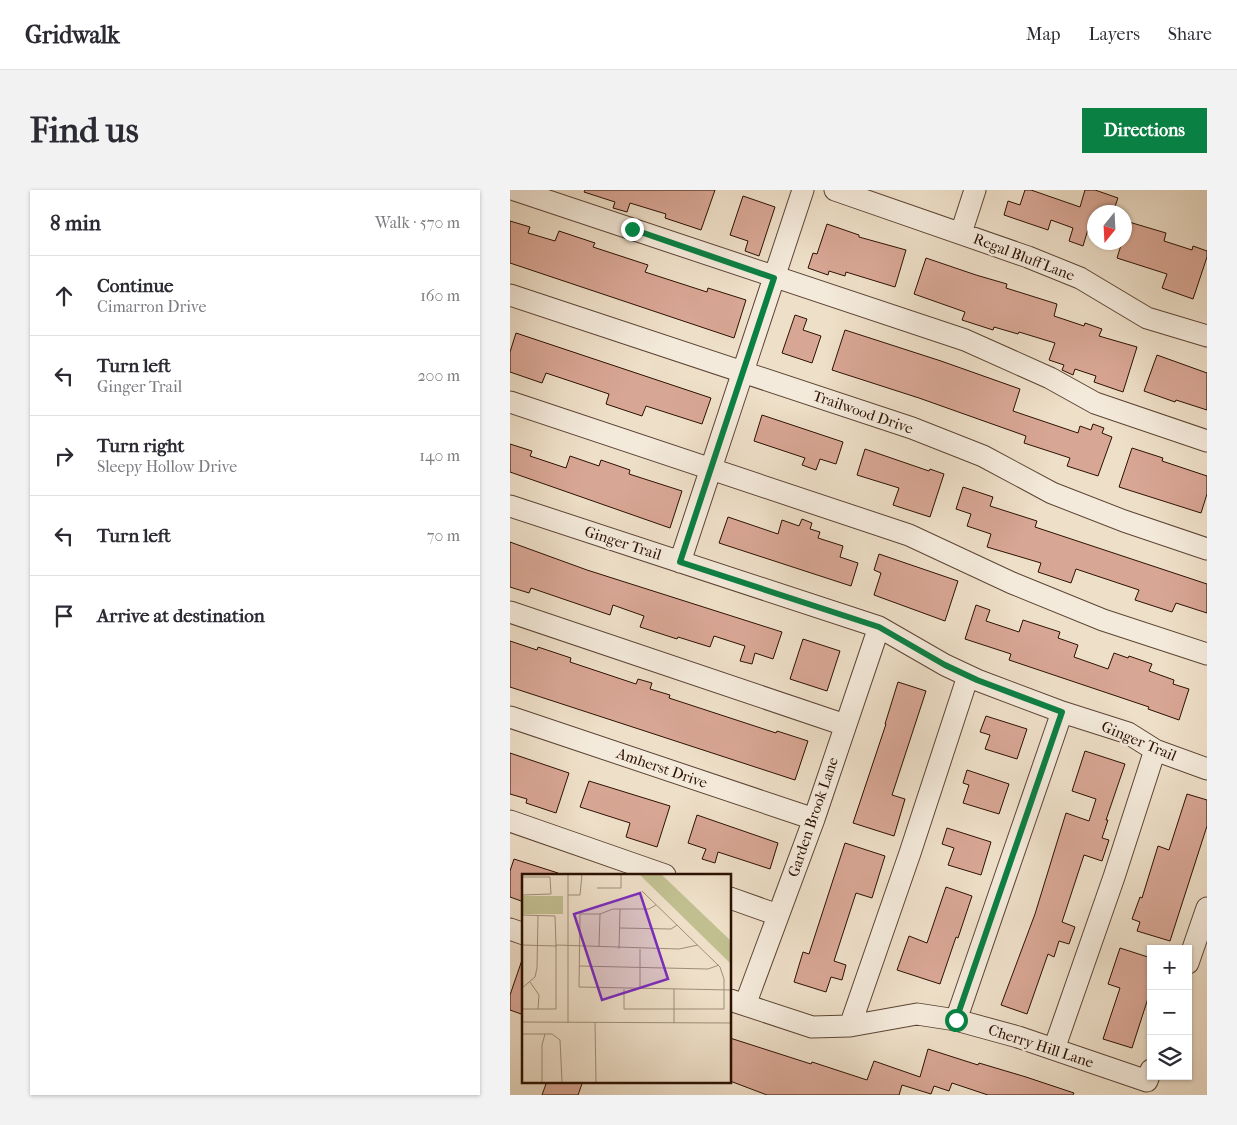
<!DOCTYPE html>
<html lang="en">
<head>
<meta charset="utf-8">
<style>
  :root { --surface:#fff; --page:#f2f2f3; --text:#2b2b33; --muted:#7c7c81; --line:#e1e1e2; --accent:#0b8043 }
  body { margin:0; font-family:"IM FELL French Canon",serif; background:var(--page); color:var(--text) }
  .controls { position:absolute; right:15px; bottom:15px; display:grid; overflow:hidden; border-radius:0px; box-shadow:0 1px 4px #0004 }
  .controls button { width:45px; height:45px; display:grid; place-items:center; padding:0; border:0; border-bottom:1px solid var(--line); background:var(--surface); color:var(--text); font:25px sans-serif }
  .compass { position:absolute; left:577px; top:15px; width:45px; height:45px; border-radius:50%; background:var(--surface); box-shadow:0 1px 4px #0004; rotate:198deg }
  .stop { position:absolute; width:15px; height:15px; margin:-11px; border:4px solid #0b8043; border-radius:50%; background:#fff }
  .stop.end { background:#0b8043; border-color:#fff; box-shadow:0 1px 5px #0008 }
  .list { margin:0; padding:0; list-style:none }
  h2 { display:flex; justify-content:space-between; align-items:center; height:65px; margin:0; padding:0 20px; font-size:21px }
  h2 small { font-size:16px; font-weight:400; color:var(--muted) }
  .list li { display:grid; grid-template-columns:32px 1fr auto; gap:15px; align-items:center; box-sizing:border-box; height:80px; padding:0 20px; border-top:1px solid var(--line) }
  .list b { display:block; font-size:19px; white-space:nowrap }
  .list p { margin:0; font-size:16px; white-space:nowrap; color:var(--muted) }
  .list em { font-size:16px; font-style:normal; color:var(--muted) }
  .icon { flex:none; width:28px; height:28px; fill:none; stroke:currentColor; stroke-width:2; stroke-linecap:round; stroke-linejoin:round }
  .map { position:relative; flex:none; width:697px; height:905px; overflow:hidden; border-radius:0px }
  header { display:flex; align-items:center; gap:30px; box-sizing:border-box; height:70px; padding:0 25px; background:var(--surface); border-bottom:1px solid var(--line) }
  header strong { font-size:24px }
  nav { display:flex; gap:28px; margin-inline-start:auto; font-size:18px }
  .intro { display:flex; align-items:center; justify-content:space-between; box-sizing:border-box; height:120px; padding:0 30px }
  h1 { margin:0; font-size:35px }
  .button { padding:12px 22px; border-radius:0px; background:var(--accent); color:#fff; font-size:18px; font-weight:700 }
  main { display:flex; gap:30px; padding:0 30px }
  aside { flex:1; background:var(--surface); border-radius:0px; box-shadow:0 1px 4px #0004 }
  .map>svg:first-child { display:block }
  .building { fill:#d8a694; stroke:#2c1102 }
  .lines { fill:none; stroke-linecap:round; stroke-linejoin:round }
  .minor-casing { stroke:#5c4434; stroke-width:23 }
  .minor { stroke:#f4eadb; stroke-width:21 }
  .route { stroke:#0b8043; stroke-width:6 }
  .labels { text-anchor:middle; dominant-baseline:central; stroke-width:5; stroke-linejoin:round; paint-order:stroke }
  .street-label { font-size:15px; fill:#2c1102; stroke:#f4eadb }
  .inset-road { fill:none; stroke:#a08d79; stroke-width:1 }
  .view { fill:#7b2cbf; fill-opacity:0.15; stroke:#7b2cbf; stroke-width:2.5 }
  .inset-edge { fill:none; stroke:#2c1102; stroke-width:2.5 }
</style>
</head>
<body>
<header>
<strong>Gridwalk</strong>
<nav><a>Map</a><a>Layers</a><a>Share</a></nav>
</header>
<div class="intro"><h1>Find us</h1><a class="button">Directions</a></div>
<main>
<aside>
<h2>8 min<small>Walk · 570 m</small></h2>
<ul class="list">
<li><svg class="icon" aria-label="ahead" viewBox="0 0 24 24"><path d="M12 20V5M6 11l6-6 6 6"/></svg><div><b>Continue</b><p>Cimarron Drive</p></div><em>160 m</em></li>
<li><svg class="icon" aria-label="left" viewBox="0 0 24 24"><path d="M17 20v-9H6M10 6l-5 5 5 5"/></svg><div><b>Turn left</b><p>Ginger Trail</p></div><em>200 m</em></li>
<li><svg class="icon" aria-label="right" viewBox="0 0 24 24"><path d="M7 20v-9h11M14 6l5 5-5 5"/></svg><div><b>Turn right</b><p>Sleepy Hollow Drive</p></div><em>140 m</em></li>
<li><svg class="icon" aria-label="left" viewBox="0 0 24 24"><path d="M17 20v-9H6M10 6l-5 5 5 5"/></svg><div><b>Turn left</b></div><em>70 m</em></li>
<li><svg class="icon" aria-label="arrive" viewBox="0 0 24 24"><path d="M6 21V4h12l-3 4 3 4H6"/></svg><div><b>Arrive at destination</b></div></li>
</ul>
</aside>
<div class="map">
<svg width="697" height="905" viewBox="0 0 697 905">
  <rect width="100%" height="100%" fill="#eedfc8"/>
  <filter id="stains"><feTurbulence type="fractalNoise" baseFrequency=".004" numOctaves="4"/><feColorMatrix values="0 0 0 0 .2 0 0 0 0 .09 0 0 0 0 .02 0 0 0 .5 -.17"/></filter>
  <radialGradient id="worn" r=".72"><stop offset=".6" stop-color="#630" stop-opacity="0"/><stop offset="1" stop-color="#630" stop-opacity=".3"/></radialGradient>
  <!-- building -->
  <path class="building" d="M75,0h130l-14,40 -36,-12 1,-4 -36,-11 -3,9 -14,-4 2,-6 -31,-10z
    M515,0h6l49,17 5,-17h10l23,8 -5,14h-19v16l-5,-2 -6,20 -14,-5 4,-13 -22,-8 -3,10 -44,-15 4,-14 12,4z
    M233,6l32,11 -16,49 -14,-5 3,-10 -18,-6z
    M0,31l20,6 -2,6 27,8 4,-10 36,12 -2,4 55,18 -3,7 62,20 1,-4 38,12 -12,38 -224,-75z
    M619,32l37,11 -2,8 28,9 1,-4 14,5v6l-14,42 -31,-11 5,-14 -50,-16 5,-16h2v-7z
    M317,34l32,11v2l47,13 -11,37 -49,-15 -1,4 -16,-5 -1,4 -20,-7 5,-15 4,1z
    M416,68l50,17 31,9 -1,4 51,16 -3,12 30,10 1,-3 17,6 -3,7 38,11 -14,45 -29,-10 2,-6 -21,-7 -2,6 -11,-5 2,-5 -15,-5 6,-17 -36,-11 -1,2 -24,-7 -1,3 -31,-10 3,-8 -51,-18z
    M285,125l12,4 -4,11 18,6 -9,27 -30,-10z
    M335,140l96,31 79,28 -7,22 65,22 2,-7 11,4 2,-6 11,4 -2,5 10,4 -14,39 -31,-10 3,-8 -46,-15 2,-7 -107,-38 -87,-28z
    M6,143l195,65 -9,26 -56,-18 -4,10 -36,-12 3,-10 -63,-21 -4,10 -32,-11v-20z
    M647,165l50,18v37l-31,-10 -1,2 -31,-11z
    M252,225l81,27 -7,22 -16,-5 -4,11 -14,-5 3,-7 -51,-17z
    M0,254l22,7 -2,5 36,12 4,-12 29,10 2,-6 29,10 -1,4 53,17 -12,37 -160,-56z
    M622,258l31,10 -1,3 45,15v18l-6,19 -82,-26z
    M355,259l64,22 1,-2 14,5 -14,43 -37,-12 6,-17 -42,-13z
    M453,297l30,10 -3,9 47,15 -2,6 172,57v29l-31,-10 -4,9 -37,-12 4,-10 -63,-21 -5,14 -33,-11 3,-9 -54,-16 4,-13 -24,-8 4,-12 -15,-5z
    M218,327l50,17 4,-14 17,6 3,-7 10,4 -2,6 10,3 -2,6 25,8 -3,11 18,6 -7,23 -132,-43z
    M0,352l77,28 195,62 -9,27 -18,-6 -3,11 -12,-3 5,-15 -31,-10 -4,11 -32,-10 -1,2 -37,-12 4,-11 -31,-11 -3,10 -79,-27 -2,5 -19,-6z
    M369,364l79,27 -13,40 -71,-26 7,-22 -7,-3z
    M466,415l14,5 -4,11 33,11 4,-12 37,12 -2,6 20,7 -4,12 34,12 6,-16 14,5 1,-2 23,8 -3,7 25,9 -1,4 16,5 -10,31 -31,-11 1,-2 -140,-47 2,-6 -46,-15z
    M293,449l37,12 -13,40 -37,-12z
    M0,451l27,9 1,-3 33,11 -1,4 66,22 2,-5 14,4 -2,6 20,6 -1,3 107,35 1,-2 31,10 -13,39 -285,-93z
    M388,492l28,9 -34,104 13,4 -11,37 -41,-13 33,-99h-1z
    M476,526l41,13 -10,30 -32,-10 5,-14 -10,-3z
    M575,561l40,13 -19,56h2l-6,18 7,2 -7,21 -18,-6 -22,67 13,5 -6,17 -10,-3 -5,16 -6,-3 -21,60 -26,-9 34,-91 31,-101 23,8 7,-22 -24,-8z
    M0,563l59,20 -13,40 -30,-10 1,-4 -17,-5z
    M457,580l42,14 -10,30 -36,-11 6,-18 -6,-2z
    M79,591l81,25 -13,41 -31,-10 4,-14 -50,-16z
    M677,604l20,6v26l-37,115 -33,-10 3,-9 -8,-3 8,-22 2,1 16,-52 11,4z
    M187,625l81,28 -8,26 -52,-17 -3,11 -13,-4 4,-10 -18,-6z
    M437,638l44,14 -10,33 -33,-10 6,-17 -12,-4z
    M335,653l40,13 -13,42 -16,-5 -22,68 12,4 -4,15 -11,-3 -5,15 -32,-10 9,-30 6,2z
    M4,669l44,14 -1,2h-33v27l-14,-5v-26z
    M436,697l26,9 -14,42 -2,-1 -16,47 -43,-14 12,-34 18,7z
    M610,758l31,10v31l-19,59 -29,-9 17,-51 -12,-4z
    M12,770h2v55l-14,-5v-15z
    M220,848l81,26 1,-2 55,18 7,-19 46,16 8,-28 50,16 1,-2 47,14 48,16 -1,2h-85l-36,-12 -3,8 -15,-5 -3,8 -29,-9 -3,10h-132l-37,-14z
    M37,891h36l-5,14h-36z"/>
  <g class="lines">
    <!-- minor casing -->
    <g class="minor-casing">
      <path id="minor" d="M5,0l450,150 85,38 45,25 112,38
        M325,0l193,67 52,21 67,40 60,18
        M451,43l14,-43
        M0,105l402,133 71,28 69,37 72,28 83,28
        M0,212l399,133 103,48 91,37 104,34
        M0,316l369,121 66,38 32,15 85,32 66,21 27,17 52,19
        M170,372l123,-372
        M0,422l335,113
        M0,527l304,102
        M0,631l155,54
        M220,708l48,17
        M0,739l14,5
        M678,773l19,-55
        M220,810l82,27 38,-1 67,-12 39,6 62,17 129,44 4,-11
        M235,815l69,-186 65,-192
        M446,830l106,-308
        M340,836l60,-173 58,-177
        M544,859l60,-172 41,-127"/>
    </g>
    <!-- minor -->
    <use href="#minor" class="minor"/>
  </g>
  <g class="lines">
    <!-- route -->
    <path class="route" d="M122,39l142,49 -94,284 199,65 66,38 32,15 85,32 -106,308"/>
  </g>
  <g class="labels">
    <!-- street labels -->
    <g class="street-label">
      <text transform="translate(514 67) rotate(21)">Regal Bluff Lane</text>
      <text transform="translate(353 222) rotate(19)">Trailwood Drive</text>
      <text transform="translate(113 353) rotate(18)">Ginger Trail</text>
      <text transform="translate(629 551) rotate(23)">Ginger Trail</text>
      <text transform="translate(152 578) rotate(19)">Amherst Drive</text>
      <text transform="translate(303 627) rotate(-71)">Garden Brook Lane</text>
      <text transform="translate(531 856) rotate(18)">Cherry Hill Lane</text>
    </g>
  </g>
  <!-- overview -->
  <g transform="translate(12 684)">
    <rect width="209" height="209" fill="#eedfc8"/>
    <path d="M117,0h22l70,67v23zM0,22h41v18h-41z" fill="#c1bf90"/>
    <path class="inset-road" d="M46,0v149M0,3h28l1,17 -29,1M75,14h24v-14M46,21h12l2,-21M134,31l-7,4h-36l-13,5h-20l-1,73 152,3M0,41l33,1 1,29v64h-34M98,54l51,1 6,-4M0,71l35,1M34,71l123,4 19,-4M77,72l1,-32M97,75l1,-40M57,92l129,3 11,-4M8,108l9,13 -1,14M0,114l13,-11 2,-9 1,-53M102,115v20h100v-30l-4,-12 -78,-76M118,115v-40M0,148l209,1M73,149l1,59M152,149v-34M0,160h30l8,6 2,42M20,208v-37l3,-11"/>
    <path class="view" d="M118,19l28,86 -66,21 -28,-86z"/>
    <rect width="209" height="209" class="inset-edge"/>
  </g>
  <rect width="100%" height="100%" filter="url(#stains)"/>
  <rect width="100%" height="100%" fill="url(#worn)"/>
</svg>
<div class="controls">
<button>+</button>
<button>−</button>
<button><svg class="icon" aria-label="layers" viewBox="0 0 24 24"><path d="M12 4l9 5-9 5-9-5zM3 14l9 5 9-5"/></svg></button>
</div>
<svg class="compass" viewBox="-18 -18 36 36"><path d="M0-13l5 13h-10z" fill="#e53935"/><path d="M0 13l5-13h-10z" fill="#7c7c81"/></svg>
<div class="stop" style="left:446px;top:830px"></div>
<div class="stop end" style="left:122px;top:39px"></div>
</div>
</main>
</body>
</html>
